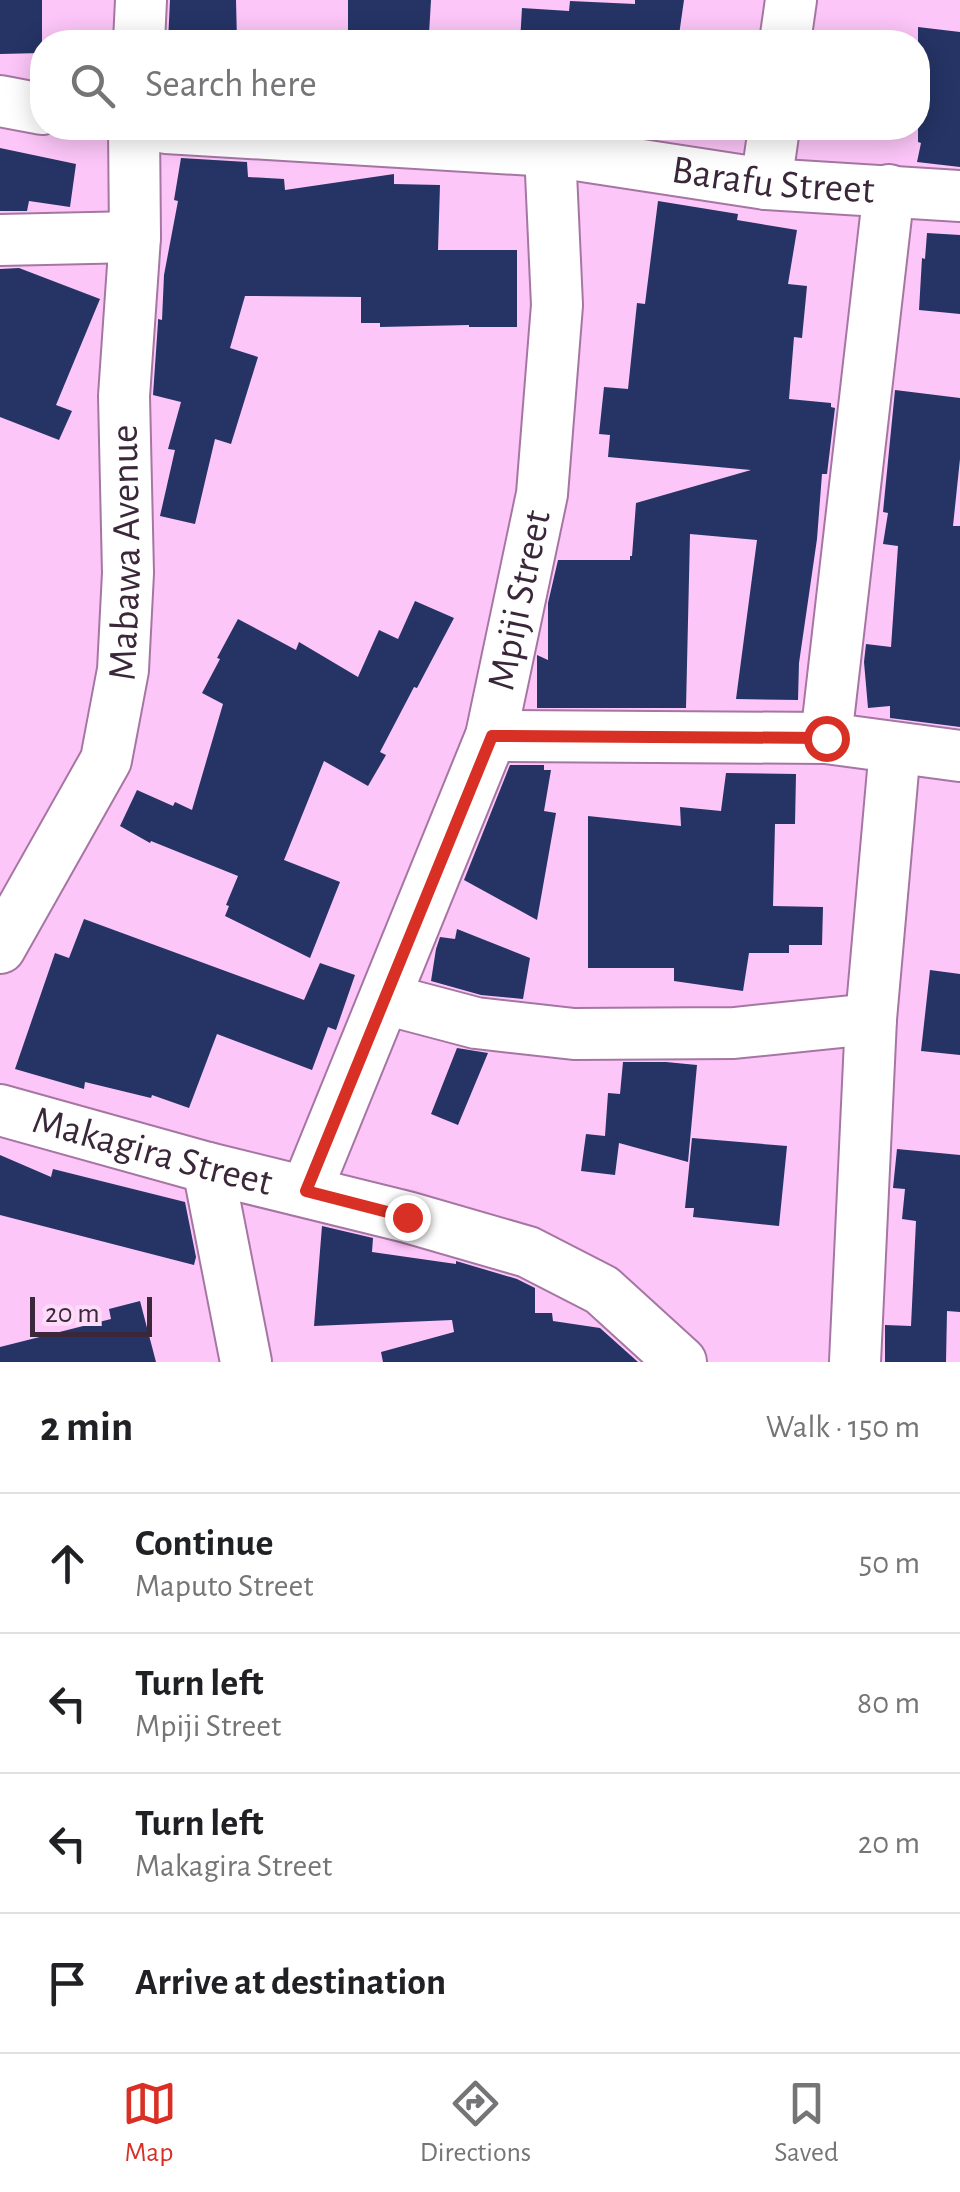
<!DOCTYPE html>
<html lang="en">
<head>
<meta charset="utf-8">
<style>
  :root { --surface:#fff; --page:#f6f6f6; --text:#202124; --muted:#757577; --line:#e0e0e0; --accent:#d93025 }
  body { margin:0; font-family:"Alegreya Sans",sans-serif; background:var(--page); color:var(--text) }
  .scale { position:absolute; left:30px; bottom:25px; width:122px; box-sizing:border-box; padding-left:10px; border:5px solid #3b273a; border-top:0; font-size:28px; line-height:35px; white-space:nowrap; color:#3b273a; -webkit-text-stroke:8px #fcdcf9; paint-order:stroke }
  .stop { position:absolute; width:30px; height:30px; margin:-22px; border:8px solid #d93025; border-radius:50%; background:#fff }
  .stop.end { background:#d93025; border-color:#fff; box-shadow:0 2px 10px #0008 }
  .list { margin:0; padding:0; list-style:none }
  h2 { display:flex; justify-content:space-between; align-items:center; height:130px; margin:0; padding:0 40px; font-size:42px }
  h2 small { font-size:32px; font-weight:400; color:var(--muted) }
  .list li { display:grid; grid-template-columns:65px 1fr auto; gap:30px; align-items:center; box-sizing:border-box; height:140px; padding:0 40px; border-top:2px solid var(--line) }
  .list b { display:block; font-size:38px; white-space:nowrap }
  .list p { margin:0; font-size:32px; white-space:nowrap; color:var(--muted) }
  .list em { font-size:32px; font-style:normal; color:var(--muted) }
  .icon { flex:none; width:55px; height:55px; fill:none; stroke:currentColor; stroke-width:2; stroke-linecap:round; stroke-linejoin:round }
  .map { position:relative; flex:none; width:960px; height:1362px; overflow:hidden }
  .search { position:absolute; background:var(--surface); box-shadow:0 5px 25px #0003; left:30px; right:30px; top:30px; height:110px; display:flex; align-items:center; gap:25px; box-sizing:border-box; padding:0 35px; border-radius:40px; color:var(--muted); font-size:38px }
  .sheet { height:690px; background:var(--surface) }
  nav { display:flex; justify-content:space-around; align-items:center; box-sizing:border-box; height:140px; border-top:2px solid var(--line); background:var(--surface); font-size:28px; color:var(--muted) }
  nav a { display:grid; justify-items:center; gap:5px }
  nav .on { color:var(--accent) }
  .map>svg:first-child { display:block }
  .building { fill:#253465 }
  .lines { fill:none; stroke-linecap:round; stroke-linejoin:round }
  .minor-casing { stroke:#a676a3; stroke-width:54 }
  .minor { stroke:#fff; stroke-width:50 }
  .route { stroke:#d93025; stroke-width:12 }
  .labels { text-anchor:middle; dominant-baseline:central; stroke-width:10; stroke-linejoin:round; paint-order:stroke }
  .street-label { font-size:40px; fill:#3b273a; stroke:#fcdcf9 }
</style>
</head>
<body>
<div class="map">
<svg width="960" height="1362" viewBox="0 0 960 1362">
  <rect width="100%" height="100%" fill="#fcc6f8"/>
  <!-- building -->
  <path class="building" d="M0,0h42v53l-42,1z
    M170,0h66l1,42h-69z
    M348,0h83l-2,34h-5v3l-40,-3v3h-36z
    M635,0h49l-6,42h-158l2,-34 47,3 1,-10 65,3z
    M918,27l42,5v135l-43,-5 4,-19 -3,-1z
    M0,148l76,16 -6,43 -41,-6 -2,10h-27z
    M181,158l66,4 1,15 36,2 1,11 109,-16v10l46,1 -2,65h79v77h-48v-2l-89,2v-4h-19v-26l-116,-1 -15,52 28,9 -27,87 -16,-5 -20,85 -35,-8 15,-66 -7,-1 13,-47 -28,-7 5,-73v-3l4,1 2,-45 14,-74 -4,-1z
    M658,201l80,13 -1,6 60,10 -9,54 19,2 -5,52 -8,-1 -5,62 42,4v4l4,1 -8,66h-5l-5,65 -18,124 -1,37 -62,-1 21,-159 -67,-6 -4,174h-149v-53l11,5v-57l10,-43h72v-4h2l4,-53 115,-33 -143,-13 2,-22 -11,-1 5,-47 24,2 9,-86 8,1z
    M927,233l33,2v79l-41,-4 3,-52 3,1z
    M19,268l81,31 -44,106 16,6 -13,29 -59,-23v-148z
    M895,390l65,8v61l-7,67h7v201l-70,-9v-12l-22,2 -4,-46 2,-18 25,3 7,-101 -15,-2 5,-31 -5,-1z
    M415,601l39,17 -37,70 -3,-1 -34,65 6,3 -18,31 -44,-25 -40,99 56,22 -30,76 -85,-42 4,-10 -3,-1 12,-29 -87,-35 -1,2 -30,-17 17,-36 36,16 2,-4 17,8 31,-106 -21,-11 18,-34 -3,-1 21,-39 58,31 3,-8 59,35 21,-47 19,9z
    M510,765h34v5h7l-7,41 12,2 -19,107 -73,-40z
    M726,773l70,1 -1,50h-20l-2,82 50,1 -1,38h-33v8h-40l-6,38 -69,-10v-13h-86v-152l93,10 -1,-19 41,4z
    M84,919l220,81 16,-37 35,12 -19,55 -8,-3 -16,43 -95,-36 -28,74 -37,-13 -1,3 -66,-16 -1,7 -69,-20 40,-116 14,5z
    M457,929l73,29 -7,41 -42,-4 -50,-14 5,-32 4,-12 15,2z
    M930,970l30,4v81l-39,-4z
    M457,1048l31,5 -30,72 -27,-11z
    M623,1062h43l31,3 -9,97 -69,-19 -4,32 -34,-4 5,-37 19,2 3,-43 12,1z
    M692,1138l95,8 -8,80 -86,-9 1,-9h-9z
    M897,1149l63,6v157l-13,-1 -1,51h-61v-37l26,1 5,-105 -14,-2 3,-30 -12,-1z
    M0,1155l51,22 2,-8 132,33 11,55 -2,8 -194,-50z
    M322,1226l51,12 -1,14 84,12v-3l61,18 18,9v25h17l1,8 47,7 38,34h-255l-2,-10 73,-20 -2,-12 -138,6z
    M140,1301l16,61h-156v-15l111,-28 -2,-10z"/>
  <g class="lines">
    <!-- minor casing -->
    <g class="minor-casing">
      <g id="minor">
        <path d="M139,42l2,-42"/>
        <path d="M785,42l6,-42"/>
        <path d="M0,101l42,8"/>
        <path id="s1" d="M166,128l384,23 216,33 194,12"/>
        <path d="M766,184l8,-56"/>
        <path d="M0,240l135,-3"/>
        <path d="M491,736l335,2 134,18"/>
        <path d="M826,738l63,-548"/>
        <path id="s2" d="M0,948l106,-188 17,-90 5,-97 -4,-177 11,-159 -1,-109"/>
        <path d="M385,999l91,24 98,11 160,-1 137,-14"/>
        <path id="s3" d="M0,1110l208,58 199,49 121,35 74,38 79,72"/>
        <path d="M208,1168l38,194"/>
        <path id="s4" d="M306,1191l185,-455 51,-242 15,-189 -7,-154"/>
        <path d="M855,1362l16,-343 24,-271"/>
      </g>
    </g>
    <!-- minor -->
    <use href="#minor" class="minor"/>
  </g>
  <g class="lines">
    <!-- route -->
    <path class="route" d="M407,1217l-101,-26 186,-455 334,2"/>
  </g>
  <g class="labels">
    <!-- street labels -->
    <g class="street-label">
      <text stroke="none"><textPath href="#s1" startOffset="610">Barafu Street</textPath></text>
      <text stroke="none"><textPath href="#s2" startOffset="425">Mabawa Avenue</textPath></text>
      <text stroke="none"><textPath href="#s4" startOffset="630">Mpiji Street</textPath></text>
      <text stroke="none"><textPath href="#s3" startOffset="158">Makagira Street</textPath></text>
    </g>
  </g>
</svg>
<div class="scale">20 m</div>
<div class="stop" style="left:826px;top:738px"></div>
<div class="stop end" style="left:407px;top:1217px"></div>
<div class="search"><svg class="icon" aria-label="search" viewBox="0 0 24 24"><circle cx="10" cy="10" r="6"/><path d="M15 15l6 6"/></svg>Search here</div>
</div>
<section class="sheet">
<h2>2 min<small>Walk · 150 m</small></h2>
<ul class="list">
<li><svg class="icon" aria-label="ahead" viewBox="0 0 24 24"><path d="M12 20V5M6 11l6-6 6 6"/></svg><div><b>Continue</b><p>Maputo Street</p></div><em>50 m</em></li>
<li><svg class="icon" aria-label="left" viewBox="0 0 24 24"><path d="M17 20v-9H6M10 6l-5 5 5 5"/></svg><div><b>Turn left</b><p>Mpiji Street</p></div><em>80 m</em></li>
<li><svg class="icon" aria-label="left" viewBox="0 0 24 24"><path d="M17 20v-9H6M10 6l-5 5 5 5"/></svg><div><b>Turn left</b><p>Makagira Street</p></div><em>20 m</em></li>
<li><svg class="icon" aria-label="arrive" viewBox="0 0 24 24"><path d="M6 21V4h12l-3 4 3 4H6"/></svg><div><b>Arrive at destination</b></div></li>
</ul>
</section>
<nav>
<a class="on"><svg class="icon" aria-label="map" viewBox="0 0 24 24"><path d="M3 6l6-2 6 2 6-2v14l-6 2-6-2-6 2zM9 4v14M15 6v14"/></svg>Map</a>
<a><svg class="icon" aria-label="directions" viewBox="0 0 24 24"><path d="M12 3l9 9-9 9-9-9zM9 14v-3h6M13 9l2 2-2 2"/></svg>Directions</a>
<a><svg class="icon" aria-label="saved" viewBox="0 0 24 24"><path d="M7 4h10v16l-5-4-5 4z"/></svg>Saved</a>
</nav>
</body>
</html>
